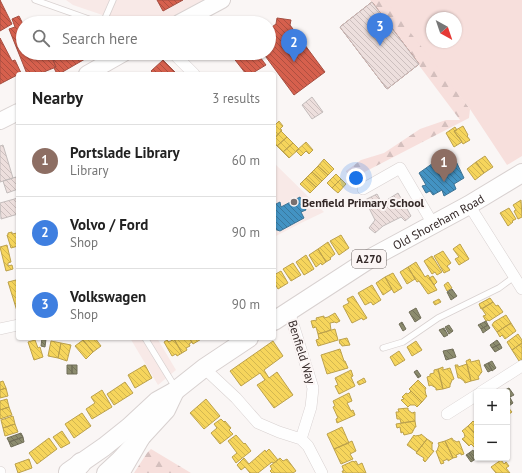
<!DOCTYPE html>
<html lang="en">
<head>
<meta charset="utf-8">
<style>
  :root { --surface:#fff; --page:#f6f6f6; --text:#222; --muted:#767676; --line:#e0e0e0; --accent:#0f766e }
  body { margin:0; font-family:"PT Sans",sans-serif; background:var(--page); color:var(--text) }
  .controls { position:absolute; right:12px; bottom:12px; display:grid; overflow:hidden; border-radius:4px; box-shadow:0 1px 3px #0004 }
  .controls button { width:36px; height:36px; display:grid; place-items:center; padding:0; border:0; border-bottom:1px solid var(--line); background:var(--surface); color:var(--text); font:20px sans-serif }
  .compass { position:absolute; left:426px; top:12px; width:36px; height:36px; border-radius:50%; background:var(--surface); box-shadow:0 1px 3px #0004; rotate:140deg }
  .you { position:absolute; left:356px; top:178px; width:14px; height:14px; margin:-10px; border:3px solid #fff; border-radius:50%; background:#1a73e8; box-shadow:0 0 0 6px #1a73e833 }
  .badge { display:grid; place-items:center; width:26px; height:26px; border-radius:50%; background:var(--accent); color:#fff; font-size:13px; font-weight:700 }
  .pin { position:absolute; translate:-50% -33px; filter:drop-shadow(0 1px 2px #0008) }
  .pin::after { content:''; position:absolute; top:21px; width:14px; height:12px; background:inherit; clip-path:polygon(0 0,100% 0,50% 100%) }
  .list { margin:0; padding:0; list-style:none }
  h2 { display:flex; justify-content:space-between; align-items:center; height:52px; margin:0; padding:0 16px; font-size:17px }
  h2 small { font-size:13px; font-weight:400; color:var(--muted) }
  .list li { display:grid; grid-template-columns:26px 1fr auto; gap:12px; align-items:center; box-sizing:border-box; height:72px; padding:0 16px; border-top:1px solid var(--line) }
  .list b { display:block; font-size:15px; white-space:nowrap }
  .list p { margin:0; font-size:13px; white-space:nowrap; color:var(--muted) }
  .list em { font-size:13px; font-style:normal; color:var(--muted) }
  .icon { flex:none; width:22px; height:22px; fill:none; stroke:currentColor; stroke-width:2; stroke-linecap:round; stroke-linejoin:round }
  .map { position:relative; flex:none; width:522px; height:473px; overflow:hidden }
  .search { position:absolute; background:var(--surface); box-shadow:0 1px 3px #0004; left:16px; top:16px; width:260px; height:44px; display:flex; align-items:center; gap:10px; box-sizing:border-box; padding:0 14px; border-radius:22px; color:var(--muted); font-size:15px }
  .panel { position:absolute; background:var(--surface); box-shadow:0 1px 3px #0004; left:16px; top:72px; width:260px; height:268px; border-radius:4px }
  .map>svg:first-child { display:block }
  .built { fill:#f8e9e7 }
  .forest { fill:url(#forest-firs) }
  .park { fill:#f7dfdc; fill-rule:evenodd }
  .homes { fill:url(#homes-back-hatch); stroke:#bca14c }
  .shops { fill:url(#shops-back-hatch); stroke:#a54f42 }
  .schools { fill:url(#schools-back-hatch); stroke:#3e7394 }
  .health { fill:url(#health-back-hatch); stroke:#b1296c }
  .industry { fill:url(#industry-back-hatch); stroke:#716e59 }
  .building { fill:url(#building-back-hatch); stroke:#c3bcbb }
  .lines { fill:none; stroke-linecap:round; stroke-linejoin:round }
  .lane-casing { stroke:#d8d1d0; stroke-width:7 }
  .street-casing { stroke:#d8d1d0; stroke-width:12 }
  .secondary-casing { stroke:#d8d1d0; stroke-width:18 }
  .primary-casing { stroke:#d8d1d0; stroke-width:20 }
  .highway-casing { stroke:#d8d1d0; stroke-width:22 }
  .lane { stroke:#fefefe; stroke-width:5.5 }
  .street { stroke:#fefefe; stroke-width:11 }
  .secondary { stroke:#fefefe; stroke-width:16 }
  .primary { stroke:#fefefe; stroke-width:18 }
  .highway { stroke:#fefefe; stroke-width:20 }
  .poi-dot { fill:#79706f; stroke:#fbf5f4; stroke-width:1.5 }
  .labels { text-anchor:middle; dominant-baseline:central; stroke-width:4; stroke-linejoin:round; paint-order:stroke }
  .shield { fill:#fbf5f4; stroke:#6f6664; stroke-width:1 }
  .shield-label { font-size:11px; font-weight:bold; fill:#332827 }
  .poi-label { font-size:12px; font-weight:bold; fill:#332827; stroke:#fbf5f4; text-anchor:start }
  .street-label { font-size:12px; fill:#332827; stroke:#fbf5f4 }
</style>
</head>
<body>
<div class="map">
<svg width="522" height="473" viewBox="0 0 522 473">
  <defs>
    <pattern id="forest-firs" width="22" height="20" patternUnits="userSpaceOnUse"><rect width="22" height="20" fill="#f7dfdc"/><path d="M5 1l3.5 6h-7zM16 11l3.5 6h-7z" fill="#d4bfbd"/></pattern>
    <pattern id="homes-back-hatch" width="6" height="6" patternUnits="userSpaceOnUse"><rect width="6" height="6" fill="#f6d55c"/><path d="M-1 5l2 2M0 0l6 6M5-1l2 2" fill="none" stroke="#d3b750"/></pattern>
    <pattern id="shops-back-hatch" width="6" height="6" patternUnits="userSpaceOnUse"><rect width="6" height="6" fill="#d6604d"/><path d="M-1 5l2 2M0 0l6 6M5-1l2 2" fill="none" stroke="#ae4f40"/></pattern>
    <pattern id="schools-back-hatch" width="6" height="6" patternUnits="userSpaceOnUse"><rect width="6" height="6" fill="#4393c3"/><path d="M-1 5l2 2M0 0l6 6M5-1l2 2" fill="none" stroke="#39789e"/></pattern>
    <pattern id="health-back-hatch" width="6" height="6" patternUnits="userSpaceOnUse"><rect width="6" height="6" fill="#e7298a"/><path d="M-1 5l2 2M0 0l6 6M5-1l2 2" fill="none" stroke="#bc2371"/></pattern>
    <pattern id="industry-back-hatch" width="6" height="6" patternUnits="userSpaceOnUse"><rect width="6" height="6" fill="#8c8c6e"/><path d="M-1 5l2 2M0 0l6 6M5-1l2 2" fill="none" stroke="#73725a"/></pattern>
    <pattern id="building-back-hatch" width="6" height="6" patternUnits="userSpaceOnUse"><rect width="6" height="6" fill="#eddfdd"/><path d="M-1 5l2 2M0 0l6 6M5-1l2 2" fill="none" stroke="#ccbfbe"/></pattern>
  </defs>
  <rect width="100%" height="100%" fill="#faf6f5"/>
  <!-- built -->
  <path class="built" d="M66,0h136l1,1 -42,22h-35l-53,-18z
    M274,163l50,49 -23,11 -27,14z
    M130,338h27l19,32 -18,15z"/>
  <!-- forest -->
  <path class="forest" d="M370,0h19l81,109 -1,9 -118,61 -5,-8 15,-11 23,-7 36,-24 26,-9h14z
    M151,449l40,24h-57l13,-20z"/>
  <!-- park -->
  <path class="park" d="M385,0h137v156l-15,9 -37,-56zM432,18h24v24h-24z"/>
  <!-- homes -->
  <path class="homes" d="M279,121l4,5 -3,3 2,1 -8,9v-13z
    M463,126l5,9 -1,1 3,4 -7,4 -4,-7h-1l-4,-6z
    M455,127l2,3 -3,1 8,11 -8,5 -8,-14z
    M281,131l6,6 -10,9 -3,-3v-4z
    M287,137l6,6 -10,9 -6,-6z
    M306,142l7,8 -4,4 -3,-3 -5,5 -5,-5z
    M293,143l6,6 -10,9 -6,-6z
    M485,156l8,11 -9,6 -8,-11z
    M324,159l10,10 -6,6 -10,-9z
    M476,162l8,11 -9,7 -8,-11z
    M318,166l10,9 -6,6 -10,-9z
    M312,172l10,9 -6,6 -10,-9z
    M336,174l5,5 -9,9 -5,-5z
    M306,178l10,9 -6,6 -10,-9z
    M341,179l5,5 -8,9 -6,-5z
    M521,200l1,17 -4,2 -4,-8 2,-1 -3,-5z
    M509,208l7,11 -4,2 1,1 -5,4 -8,-13z
    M12,232v2l5,-1 1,6v7l-7,2 -4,-13h1v-2z
    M341,235l8,13 -10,7 -9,-14z
    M328,242l7,12 -5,4 1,1 -5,3 -8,-13z
    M460,244l9,15 -10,6 -4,-6 4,-2 -6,-8z
    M7,245l4,17 -3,1v3l4,-1 1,4 -7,2 -6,-24z
    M318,249l8,13 -4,3 -1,-2 -5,4 -7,-12z
    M443,251l8,12 -4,3 3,4 -6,3 -10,-17z
    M306,255l8,14 -10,6 -8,-13z
    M432,256l10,16 -5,3 -2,-3 -3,2 -8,-13z
    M416,262l9,15 3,-2 9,15 -9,4 -9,-13 -2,1 -9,-15z
    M293,263l8,12 -10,6 -8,-12z
    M408,267l7,12 -8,5 -7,-12z
    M281,271l7,12 -10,6 -4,-7v-7z
    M393,273l9,15 -8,5 -9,-16z
    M433,276l4,6 -3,3 -5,-7z
    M385,277l7,12 -9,6 -7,-12z
    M16,280l2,9v22h-1l-9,-29z
    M448,282l4,6 -5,3 -3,-6z
    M372,285l9,15 -8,5 -2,-3 -6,3 -7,-12z
    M353,296l14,22 -4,2 -1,-2 -10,5 -9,-17 6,-3 -2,-4z
    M490,298l3,4 -12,7 -2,-5z
    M439,299l2,3 -6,3 -2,-3z
    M493,302l3,4 2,-1 5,7 -14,9 -1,-1 -2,1 -3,-5 3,-1 -4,-6z
    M335,313l5,8 -4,2 -1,-1 -5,1 1,7 -13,4 -2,-7 -3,1 -2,-7 6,-1 -1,-2 8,-2v2l4,-1z
    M506,315l5,8 -14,9 -5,-7 2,-3z
    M511,323l5,8 -11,8 -3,-4 -2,2 -3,-5z
    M335,329l3,11 -20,6 -2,-6 3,-1 -1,-5z
    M518,334l4,6v3l-10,7 -5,-8z
    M85,338h10l6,8 -8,6 -10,-12z
    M176,338h13l3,4 -3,2 1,2 -4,2 1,2 -5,3 -8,-14z
    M189,338h14l-10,6z
    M347,338l3,7 -8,1 -1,-2h-1l-1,-4z
    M174,339l8,14 -5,3 -1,-2 -4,2 -8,-14 3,-2 2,2z
    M35,340l3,8 2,-1 3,10 -9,3 -6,-18z
    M83,340l10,12 -7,7 -11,-13z
    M51,341l10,2 -3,15 -10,-2z
    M273,341l10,15 -19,14 5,8 8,-6 16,23 -19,13 -17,-23 8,-5 -5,-7 -19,13 -11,-15z
    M416,341l6,9 -10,6 -5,-9z
    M61,343l10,2 -4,16 -9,-3z
    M522,343v16l-3,2 -7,-11z
    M340,349l4,12h1l3,7 -21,6 -6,-19z
    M399,351l6,9 -10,6 -5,-9z
    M470,359l1,3 8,-2 3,12 -1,1 -3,4 1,2 -8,2 -5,-20z
    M467,364l4,17 -6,2 -1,-2 -4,-3h-2l-3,-13h3v2z
    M145,365l7,13 -17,10 -7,-13z
    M443,367v3l7,-2 4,11 -2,1 -2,5v2l-7,2 -5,-20z
    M438,369l5,20 -7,1v-2l-5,-3 -2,1 -2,-9 3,-1v-2l4,-1v-3z
    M351,370l2,6 -2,1 4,9 -16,8 -4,-8 3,-1 -3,-7z
    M364,378l2,4 -7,3 -2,-3z
    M418,380l8,8 -1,2 1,5 1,1 -5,6 -13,-13z
    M3,381l3,7 -6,2v-8z
    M125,382l8,11 -19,12 -7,-11z
    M6,388l2,8 -8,2v-8z
    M102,390l10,17 -20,12 -6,-10 9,-6 -4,-6z
    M411,391l11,11 -5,5 -2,-2h-5l-2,2 -7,-7 3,-1 -2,-2 4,-4 2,1z
    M349,393l3,8 -5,2 4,8 2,-1 2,5 -18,8 -1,-4 2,-1 -5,-11 2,-1 -2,-5z
    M7,399l2,8 -9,3v-9z
    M206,399l14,17 -16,13 -14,-16z
    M507,406l5,6 -3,2 -1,-1 -1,1z
    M9,407l3,8 -12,4v-9z
    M408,408v2l4,3 3,-1v9l-14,2 -1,-4h-3l-1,-7h3l-1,-3z
    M82,413l9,13 -17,12 -9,-14z
    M13,416l2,8 -12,4 -2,-8z
    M221,419l3,3 1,-1 6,7 -2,2 4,4 -13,10 -9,-11 6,-5 -3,-4z
    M415,421l1,6h-1l-3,6 -8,2 -1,-3 -2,1 -1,-6 -3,1 -1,-4z
    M473,421l2,2h2v13l-9,-10z
    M15,424l3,8 -13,4 -2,-8z
    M468,426l9,10v14l-6,-6 -2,2 -7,-7 3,-2 -1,-4 -2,-2z
    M342,427l7,16 -15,6 -7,-15z
    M62,431l8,12 -9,5 -8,-11z
    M421,434l6,5 -10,13 -10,-7 7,-10 1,1 6,-1z
    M236,435l8,9 1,-1 6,8 -15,12 -4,-6 5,-4 -9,-12z
    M49,438l8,11 -20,15 -8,-11z
    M452,438l1,2 4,2 2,-1 5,13 -3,1v-2l-5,2 1,2 -4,1 -8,-17z
    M427,439l6,4 -1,1v6l2,1 -9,11 -2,-2 1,-2 -8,-5z
    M352,441l4,10 -6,3 3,5 -12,5 -7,-15z
    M445,441l8,17 -5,3v-2l-5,2 1,2 -3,1 -5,-13h1l2,-6 -1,-2z
    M269,449l9,11 -4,3 -2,-1 -14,11h-8l-5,-6 -4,3 -4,-5 7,-7 5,6 16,-14 1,2z
    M280,458l3,3 4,-2 9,12 -3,2h-21l-2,-2 2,-2 -2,-3z
    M29,459l3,9 -14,5 -3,-9z
    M501,460l3,4 2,-2 3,4 -3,2 4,5h-14l-5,-6z
    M353,461l1,1 2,-1 2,4 4,-2 4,10h-23l-1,-2h2l-2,-5z"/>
  <!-- shops -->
  <path class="shops" d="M0,0l12,24 -12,7z
    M157,0h26l-20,11z
    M372,2l47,62 -32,25 -47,-62z
    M19,16l4,8v29h27l6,14 -17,7h-12l-18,-45 6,-2 -3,-8z
    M68,17l3,6h-18z
    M37,18l2,5h-14z
    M277,18l14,2 -1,5 35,47 -31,23 -31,-42h6v-24l7,-5z
    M0,38l12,23 3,-1 6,13 -21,11z
    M50,53h32l3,6 -26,15h-2l-3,-6 2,-1z
    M228,53h29l9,12 -15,9h-5l-14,-18 -1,1z
    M163,60l14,14h-23l-3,-3z"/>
  <!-- schools -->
  <path class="schools" d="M453,155l11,23 -10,6 2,5 -12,7 -2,-6 -9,5 -3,-4 -4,2 -4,-7 4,-1 -7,-12 17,-12z
    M300,197l6,13 -5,2 3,6 -24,13 -6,-2v-24l6,-3 1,5z"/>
  <!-- health -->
  <path class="health" d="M184,53h11l-7,5z"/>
  <!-- industry -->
  <path class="industry" d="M452,289l5,7 -6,4 -4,-8z
    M416,308l5,10 -6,4 -6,-10z
    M486,321l2,4 -7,4 -3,-4z
    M402,322l4,7 -3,2 -4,-7z
    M449,325l4,6 -4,3 -4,-7z
    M488,325l2,3 -7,5 -2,-4z
    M444,328l4,7 -4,2 -5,-7z
    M42,338l4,1 -1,8 -4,-1z
    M497,340l3,4 -8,4 -2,-3z
    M500,344l2,4 -7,4 -3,-4z
    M453,349l3,8 -10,3 -3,-9z
    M492,361l4,7 -4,3 -4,-8z
    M488,363l4,7 -4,2 -4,-7z
    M67,365h5v9h-5z
    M72,365h5v9h-5z
    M417,370l4,6 -3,2 -4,-6z
    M509,388l5,7 -4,2 -5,-7z
    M509,396l4,7 -4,3 -2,-3v-6z
    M21,433l2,4 -14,5 -2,-4z
    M23,437l1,5 -13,5 -2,-5z
    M473,450l4,8 -3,2 -5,-7z
    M469,453l5,7 -3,2 -5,-7z"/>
  <!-- building -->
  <path class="building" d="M372,2l47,62 -32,25 -47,-62z
    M312,97l11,15 -11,7 -10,-14z
    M3,145l10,33 -13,4v-36z
    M16,177l2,8v4l-11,4 -4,-12z
    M398,193l13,23 -6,5 -4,-4 -18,9 -8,7 -6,-5 6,-8 -10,-20 12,-6 5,9z
    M18,198v16l-17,5 -1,-16z"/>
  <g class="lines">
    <!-- lane casing -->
    <g class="lane-casing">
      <path id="lane" d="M35,0l65,23
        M103,23l10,-23
        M145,338l30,49
        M383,348l20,-6 35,-24 61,-30 15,-11"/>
    </g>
    <!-- street casing -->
    <g class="street-casing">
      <path id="street" d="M173,53l21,21
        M363,189l37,-21 33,56
        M469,205l53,84
        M289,311l24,77 -2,19 -10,32
        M0,329l18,-4
        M204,368l32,30 22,25 21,9 22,7 7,7 14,27
        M481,392l41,-26
        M447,414l30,-19
        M0,472v1"/>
    </g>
    <!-- secondary casing -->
    <g class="secondary-casing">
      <path id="secondary" d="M179,23l43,-23
        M87,74l37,-21
        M0,121l18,-9"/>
    </g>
    <!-- primary casing -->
    <g class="primary-casing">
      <g id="primary">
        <path id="s1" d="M274,321l97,-63 98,-53 53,-32"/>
        <path d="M68,472l36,-25 25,-20 28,-26 18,-10 29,-23 45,-30"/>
        <path d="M106,473l14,-13 46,-50 9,-19"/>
      </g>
    </g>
    <!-- highway casing -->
    <g class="highway-casing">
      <path id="highway" d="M72,473l9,-10
        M119,473l21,-36"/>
    </g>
    <!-- lane -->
    <use href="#lane" class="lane"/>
    <!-- street -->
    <use href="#street" class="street"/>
    <!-- secondary -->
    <use href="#secondary" class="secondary"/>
    <!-- primary -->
    <use href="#primary" class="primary"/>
    <!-- highway -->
    <use href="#highway" class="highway"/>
  </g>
  <!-- markers -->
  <circle class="poi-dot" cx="294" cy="202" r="4"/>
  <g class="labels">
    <!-- shield labels -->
    <rect class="shield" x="352" y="250" width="34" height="18" rx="3"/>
    <g class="shield-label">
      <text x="369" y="259">A270</text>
    </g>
    <!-- poi labels -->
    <g class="poi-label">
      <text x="302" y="202">Benfield Primary School</text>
    </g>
    <!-- street labels -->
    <g class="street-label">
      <text stroke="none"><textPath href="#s1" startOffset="192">Old Shoreham Road</textPath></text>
      <text transform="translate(302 352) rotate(73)">Benfield Way</text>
    </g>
  </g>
</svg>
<div class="controls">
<button>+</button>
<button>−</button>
</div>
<svg class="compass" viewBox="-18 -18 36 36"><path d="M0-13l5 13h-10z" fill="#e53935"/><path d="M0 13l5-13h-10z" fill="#767676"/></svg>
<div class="you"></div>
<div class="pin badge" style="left:444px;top:182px;background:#8d6e63">1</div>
<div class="pin badge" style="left:294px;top:62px;background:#3f7fe0">2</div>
<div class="pin badge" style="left:380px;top:46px;background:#3f7fe0">3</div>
<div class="search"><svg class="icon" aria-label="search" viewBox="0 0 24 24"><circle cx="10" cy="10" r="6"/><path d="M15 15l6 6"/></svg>Search here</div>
<section class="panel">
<h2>Nearby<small>3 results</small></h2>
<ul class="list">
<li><span class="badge" style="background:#8d6e63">1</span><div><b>Portslade Library</b><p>Library</p></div><em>60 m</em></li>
<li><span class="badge" style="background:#3f7fe0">2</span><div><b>Volvo / Ford</b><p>Shop</p></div><em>90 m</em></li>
<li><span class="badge" style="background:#3f7fe0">3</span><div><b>Volkswagen</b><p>Shop</p></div><em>90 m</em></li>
</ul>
</section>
</div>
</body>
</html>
